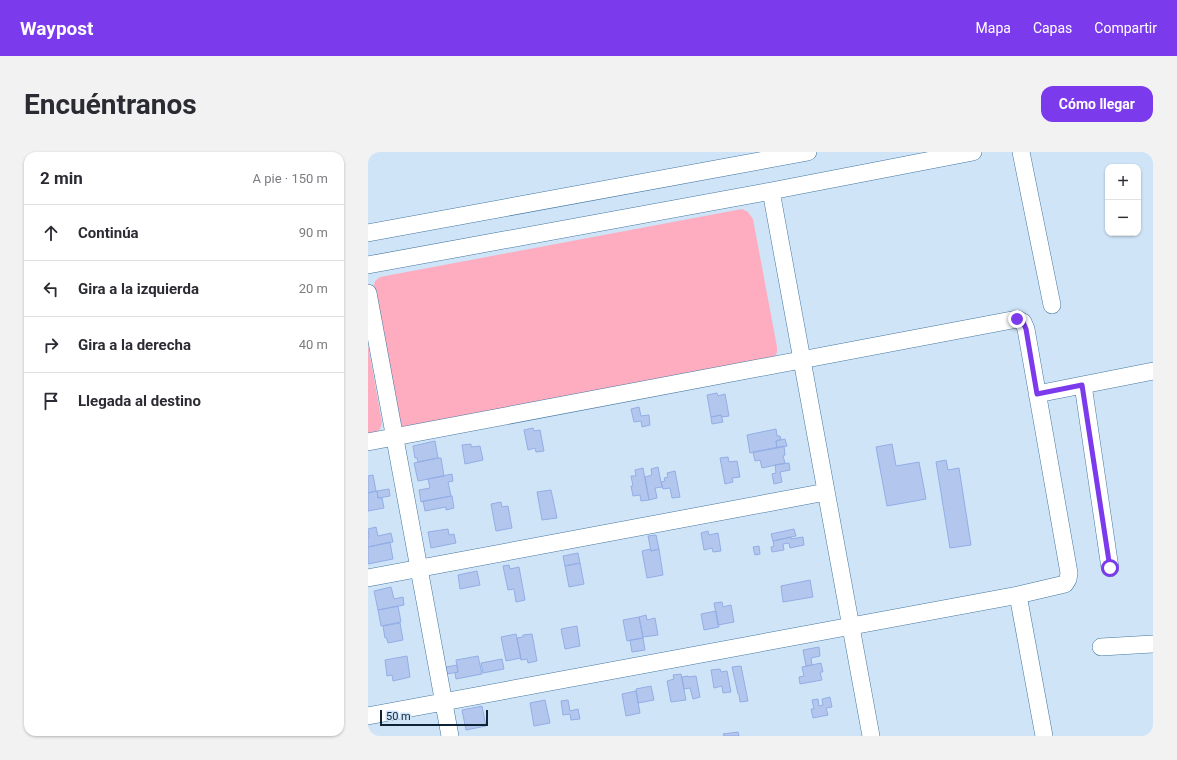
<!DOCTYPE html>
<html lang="es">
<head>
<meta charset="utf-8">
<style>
  :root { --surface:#fff; --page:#f2f2f3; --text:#2b2b33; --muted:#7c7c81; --line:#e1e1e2; --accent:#7c3aed }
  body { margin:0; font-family:Roboto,sans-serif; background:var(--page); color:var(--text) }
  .controls { position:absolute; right:12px; top:12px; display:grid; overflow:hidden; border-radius:8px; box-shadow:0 1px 3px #0004 }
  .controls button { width:36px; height:36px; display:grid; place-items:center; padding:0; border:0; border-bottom:1px solid var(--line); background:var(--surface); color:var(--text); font:20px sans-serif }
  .scale { position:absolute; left:12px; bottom:10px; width:108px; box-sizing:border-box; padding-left:4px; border:2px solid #0e2436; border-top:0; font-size:11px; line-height:14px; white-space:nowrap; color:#0e2436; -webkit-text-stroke:3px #cfe4f7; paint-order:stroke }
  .stop { position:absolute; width:12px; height:12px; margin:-9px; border:3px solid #7c3aed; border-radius:50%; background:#fff }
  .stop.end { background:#7c3aed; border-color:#fff; box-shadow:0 1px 4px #0008 }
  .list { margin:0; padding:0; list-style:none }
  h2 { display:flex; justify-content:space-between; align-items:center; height:52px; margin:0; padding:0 16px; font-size:17px }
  h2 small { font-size:13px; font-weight:400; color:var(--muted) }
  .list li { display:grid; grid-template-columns:26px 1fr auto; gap:12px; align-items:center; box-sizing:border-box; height:56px; padding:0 16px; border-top:1px solid var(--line) }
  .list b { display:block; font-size:15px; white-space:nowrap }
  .list em { font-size:13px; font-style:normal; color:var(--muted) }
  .icon { flex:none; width:22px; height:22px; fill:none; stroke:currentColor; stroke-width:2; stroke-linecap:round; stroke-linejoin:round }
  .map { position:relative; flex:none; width:785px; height:584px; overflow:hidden; border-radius:12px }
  header { display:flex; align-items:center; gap:24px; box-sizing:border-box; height:56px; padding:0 20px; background:var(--accent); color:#fff }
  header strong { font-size:19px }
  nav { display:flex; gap:22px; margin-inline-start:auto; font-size:14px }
  .intro { display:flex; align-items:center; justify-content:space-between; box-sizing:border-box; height:96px; padding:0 24px }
  h1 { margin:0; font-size:28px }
  .button { padding:10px 18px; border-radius:12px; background:var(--accent); color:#fff; font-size:14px; font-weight:700 }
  main { display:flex; gap:24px; padding:0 24px }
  aside { flex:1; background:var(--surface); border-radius:12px; box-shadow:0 1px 3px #0004 }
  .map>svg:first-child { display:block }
  .green { fill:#fdadbf }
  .building { fill:#b3c6ed; stroke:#93aee6 }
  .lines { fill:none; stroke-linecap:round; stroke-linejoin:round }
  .street-casing { stroke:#4377a1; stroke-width:18 }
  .street { stroke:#fff; stroke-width:17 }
  .route { stroke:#7c3aed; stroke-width:5 }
</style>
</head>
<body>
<header>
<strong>Waypost</strong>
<nav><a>Mapa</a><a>Capas</a><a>Compartir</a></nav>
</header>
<div class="intro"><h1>Encuéntranos</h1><a class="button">Cómo llegar</a></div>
<main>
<aside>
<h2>2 min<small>A pie · 150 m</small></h2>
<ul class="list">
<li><svg class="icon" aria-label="ahead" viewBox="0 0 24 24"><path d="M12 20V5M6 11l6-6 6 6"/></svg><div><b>Continúa</b></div><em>90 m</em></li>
<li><svg class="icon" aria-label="left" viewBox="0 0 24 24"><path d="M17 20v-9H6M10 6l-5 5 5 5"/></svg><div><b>Gira a la izquierda</b></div><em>20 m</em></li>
<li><svg class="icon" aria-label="right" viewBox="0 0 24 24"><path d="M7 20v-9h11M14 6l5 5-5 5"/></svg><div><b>Gira a la derecha</b></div><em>40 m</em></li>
<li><svg class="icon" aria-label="arrive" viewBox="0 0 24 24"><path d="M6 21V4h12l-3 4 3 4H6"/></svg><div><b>Llegada al destino</b></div></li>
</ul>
</aside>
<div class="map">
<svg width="785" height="584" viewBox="0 0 785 584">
  <rect width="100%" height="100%" fill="#cfe4f7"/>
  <!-- green -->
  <path class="green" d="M374,57l6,3 5,7 24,128v5l-2,5 -369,71 -7,-4 -1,-3 -24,-136 1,-4 5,-4z
    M0,193l14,78c-2,9 -6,10 -14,12z"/>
  <!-- building -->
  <path class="building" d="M349,241l1,3 7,-2 4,22 -7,1 -1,-2 -10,2 -4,-22z
    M271,255l2,9 8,-1 1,10 -8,2 -1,-6 -7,1 -3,-13z
    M353,263l2,7 -11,2 -1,-7z
    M165,276l1,3 6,-1 4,21 -8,1 -1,-4 -7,2 -4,-20z
    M408,277l1,7h3l1,3 -5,2 1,7 -27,5 -3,-18z
    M417,287l2,7 -10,2 -1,-7z
    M67,289l3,17 -20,4 -1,-4h-2l-2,-12z
    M103,292v3l9,-1 3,14 -18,4 -3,-19z
    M524,292l4,22 23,-4 7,37 -39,7 -11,-59z
    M416,294l1,9 -2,1 2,7 -23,5 -2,-8 -5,1 -2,-9z
    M360,305l1,5 8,-1 3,16 -8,1 1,4 -8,2 -5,-26z
    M70,306h3l3,18 -26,5 -4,-18z
    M578,308l2,10 11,-2 12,77 -21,3 -14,-86z
    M421,311l1,7 -10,2 2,10 -8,2 -2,-10 4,-1 -1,-8z
    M290,315l4,20 -7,1 2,10 -8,2 -4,-23 7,-2 -1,-6z
    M275,316l6,32 -8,1 -1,-6 -7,1 -2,-10h2l-2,-10h5l-1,-6z
    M307,319l5,26 -8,1 -2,-10 -7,1 -2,-7 4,-1 -1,-3 4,-1 -1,-4z
    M84,322l1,7 -5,1 3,14 -30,6 -2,-12 11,-2 -2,-9z
    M5,323l3,16 -8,2v-17z
    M21,337l1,7 -12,2 -1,-7z
    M183,338l6,28 -15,2 -5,-28z
    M9,339l1,7h4l2,10 -16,3v-18z
    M84,344l2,12 -8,2v-3l-21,4 -2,-10z
    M133,350l1,5 6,-1 4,22 -16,3 -5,-27z
    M8,375l2,9 13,-3 2,9 -25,5v-10h1l-1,-8z
    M80,377l1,6 5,-1 2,9 -25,5 -3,-16z
    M426,377l2,7 -23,5 -2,-7z
    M340,379l1,4 9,-2 3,18 -8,1 -1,-4 -8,2 -3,-17z
    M288,383l3,14 -8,2 -3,-15z
    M423,385v2l12,-2 1,8 -14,3 -1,-5 -6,1 1,6 -12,2 -1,-5 3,-1 -1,-5z
    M22,390l3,17 -25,5v-17z
    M391,394l1,8 -5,1 -2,-8z
    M282,397l1,2 8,-2 4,26 -16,3 -5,-27z
    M210,401l2,10 -15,3 -2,-10z
    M212,411l4,21 -15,3 -4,-21z
    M141,413l1,4 9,-2 6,33 -9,2 -2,-13 -6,1 -5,-24z
    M109,419l3,14 -20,4 -2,-14z
    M442,428l3,17 -30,5 -2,-16z
    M23,435l3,12 9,-2 1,8 -26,5 -4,-19z
    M354,450l1,5 8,-2 3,17 -16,3 -4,-22z
    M30,454l3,16 -20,4 -3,-16z
    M348,459l3,16 -15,3 -3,-16z
    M278,463l1,5 8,-2 3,17 -15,2 -4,-20z
    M271,465l4,21 -16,3 -4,-21z
    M32,471l3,17 -15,3 -2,-6 -1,1 -2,-12z
    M209,474l3,20 -15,3 -4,-20z
    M148,482l5,24 -15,3 -5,-24z
    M164,482l5,27 -9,2 -1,-4 -6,1 -4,-22 6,-1v-2z
    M275,486l2,12 -13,2 -2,-12z
    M451,495l1,9 -9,2 1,7 -6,1 -3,-16z
    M39,504l3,21 -17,4 -1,-6 -5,1 -2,-16z
    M110,504l4,18 -26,5 -1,-6 3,-1 -2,-12z
    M134,507l2,10 -21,4 -2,-10z
    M453,511l2,9h-3l2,8 -22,4 -1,-7 5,-1 -2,-9z
    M89,513l1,7 -11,2 -1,-7z
    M373,514l7,35 -8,1 -1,-8h-1l-6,-27z
    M352,517l1,3 6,-1 4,21 -8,1 -1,-7 -8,2 -3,-18z
    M313,522l5,26 -15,2 -4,-21 7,-2 -1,-4z
    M320,524v1l8,-1 4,21 -7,2 -3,-11 -6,1 -2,-12z
    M283,534l3,14 -16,3 -2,-14z
    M268,539l4,22 -14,3 -4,-22z
    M462,545l2,10 -6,1 2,7 -15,3 -2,-9h3l-2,-9 6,-1 1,7 4,-1 -1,-6z
    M177,548l5,23 -16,3 -4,-23z
    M200,548l2,11 8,-2 2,10 -9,1 -1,-6 -7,1 -2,-14z
    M114,554l4,20 -20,4 -4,-20z
    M370,580l1,4h-15l-1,-2z"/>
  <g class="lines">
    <!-- street casing -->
    <g class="street-casing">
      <path id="street" d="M653,0l31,153
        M403,39l100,545
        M0,81l440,-81
        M0,113l403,-74 202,-39
        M0,141l82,443
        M715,233l27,183
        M669,242l116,-23
        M0,290l649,-123 6,3 3,7 43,244 -1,6 -3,5 -47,11 -650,121
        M0,426l458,-86
        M650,443l26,141
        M733,495l52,-3"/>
    </g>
    <!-- street -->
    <use href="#street" class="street"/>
  </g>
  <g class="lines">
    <!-- route -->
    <path class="route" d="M649,167l6,3 3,7 11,65 45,-9 28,183"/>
  </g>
</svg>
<div class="controls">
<button>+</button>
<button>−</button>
</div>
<div class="scale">50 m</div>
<div class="stop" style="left:742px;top:416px"></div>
<div class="stop end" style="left:649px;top:167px"></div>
</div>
</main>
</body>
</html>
